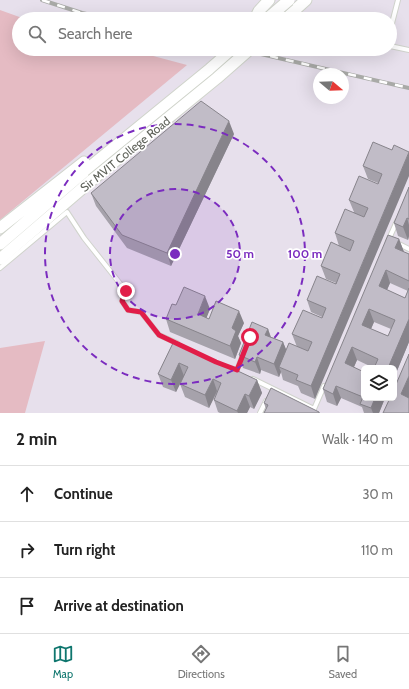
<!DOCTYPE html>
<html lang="en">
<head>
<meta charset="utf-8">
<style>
  :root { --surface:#fff; --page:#f2f2f2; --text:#222; --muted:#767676; --line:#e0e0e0; --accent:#0f766e }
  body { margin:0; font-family:Cabin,sans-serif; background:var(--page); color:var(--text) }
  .controls { position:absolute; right:12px; bottom:12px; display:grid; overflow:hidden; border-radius:6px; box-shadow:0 4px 16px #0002 }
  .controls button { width:36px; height:36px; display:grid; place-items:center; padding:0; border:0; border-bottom:1px solid var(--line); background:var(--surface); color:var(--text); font:20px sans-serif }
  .compass { position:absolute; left:313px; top:68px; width:36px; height:36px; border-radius:50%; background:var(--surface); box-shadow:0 4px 16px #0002; rotate:109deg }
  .stop { position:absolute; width:12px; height:12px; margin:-9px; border:3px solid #e11d48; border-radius:50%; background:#fff }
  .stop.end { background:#e11d48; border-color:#fff; box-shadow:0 1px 4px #0008 }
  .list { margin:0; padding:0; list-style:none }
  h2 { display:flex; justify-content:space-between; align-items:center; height:52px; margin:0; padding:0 16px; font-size:17px }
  h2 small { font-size:13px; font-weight:400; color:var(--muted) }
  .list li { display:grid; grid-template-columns:26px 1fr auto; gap:12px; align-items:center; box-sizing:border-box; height:56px; padding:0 16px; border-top:1px solid var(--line) }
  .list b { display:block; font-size:15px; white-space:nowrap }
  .list em { font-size:13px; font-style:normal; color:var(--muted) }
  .icon { flex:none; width:22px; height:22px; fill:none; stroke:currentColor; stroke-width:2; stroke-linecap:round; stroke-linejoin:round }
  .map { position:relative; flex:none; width:409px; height:413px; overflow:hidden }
  .search { position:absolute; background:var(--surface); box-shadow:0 4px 16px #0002; left:12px; right:12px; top:12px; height:44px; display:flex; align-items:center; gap:10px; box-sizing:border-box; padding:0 14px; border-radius:22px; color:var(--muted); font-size:15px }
  .sheet { height:220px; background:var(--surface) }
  nav { display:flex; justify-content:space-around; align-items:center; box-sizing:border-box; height:56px; border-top:1px solid var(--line); background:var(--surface); font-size:11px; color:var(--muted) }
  nav a { display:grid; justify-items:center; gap:2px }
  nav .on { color:var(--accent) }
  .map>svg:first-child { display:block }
  .green { fill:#e5bbc3 }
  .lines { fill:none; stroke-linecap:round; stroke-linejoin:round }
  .lane-casing { stroke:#d0d3cc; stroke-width:6 }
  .secondary-casing { stroke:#d0d4cb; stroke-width:13 }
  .lane { stroke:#fff; stroke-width:4 }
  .secondary { stroke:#fff; stroke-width:11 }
  .rail-casing { stroke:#a9aaa7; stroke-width:4 }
  .rail { stroke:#fff; stroke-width:2.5; stroke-dasharray:8; stroke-linecap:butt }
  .secondary-bridge-casing { stroke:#d0d4cb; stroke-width:13; stroke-linecap:butt }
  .secondary-bridge { stroke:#fff; stroke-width:11 }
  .wall { fill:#a6a2ab; fill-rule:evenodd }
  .shaded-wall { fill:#87848b }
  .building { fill:#c1bcc7; stroke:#87848b; fill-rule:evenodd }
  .route { stroke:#e11d48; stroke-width:5 }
  .ring { fill:none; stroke:#7b2cbf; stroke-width:2; stroke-dasharray:7 5 }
  .labels { text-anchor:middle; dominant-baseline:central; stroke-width:3.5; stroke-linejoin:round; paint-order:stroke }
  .street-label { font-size:12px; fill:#5e6159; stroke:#fff }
  .centre { fill:#7b2cbf; stroke:#fff; stroke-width:2 }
  .ring-label { font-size:12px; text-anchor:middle; font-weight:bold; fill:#7b2cbf; stroke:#fff; stroke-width:3.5; stroke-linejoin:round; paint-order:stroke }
</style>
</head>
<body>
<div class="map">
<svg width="409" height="413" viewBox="0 0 409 413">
  <rect width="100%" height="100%" fill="#e7e0ec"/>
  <!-- green -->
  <path class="green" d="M0,10l25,9h-6v30h108l60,16 -187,155z
    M45,341l-20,72h-25v-65z"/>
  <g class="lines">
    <!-- lane casing -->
    <g class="lane-casing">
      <path id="lane" d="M390,31l8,-31
        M390,46l19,4
        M388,241l9,-20
        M397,243l12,6
        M0,268l67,-56 17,26 42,53 -4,10 6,9 13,2 18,23 18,8
        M230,368l7,2 5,-13
        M253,379l61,30 10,-23
        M260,413l6,-12"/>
    </g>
    <!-- secondary casing -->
    <g class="secondary-casing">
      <path id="secondary" d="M255,19l4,-8 10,-11
        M285,19l21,-19
        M0,228l84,-66
        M0,244l85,-73 125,-102 23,-20
        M0,259l92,-79"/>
    </g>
    <!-- lane -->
    <use href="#lane" class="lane"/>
    <!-- secondary -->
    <use href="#secondary" class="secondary"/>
    <!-- rail casing -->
    <g class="rail-casing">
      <path id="rail" d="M42,0l40,13 27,6
        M239,49l170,39"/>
    </g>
    <!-- rail -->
    <use href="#rail" class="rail"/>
    <!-- secondary-bridge casing -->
    <g class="secondary-bridge-casing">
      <path id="secondary-bridge" d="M267,19l22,-19
        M92,180l125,-102 33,-29"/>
    </g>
    <!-- secondary-bridge -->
    <use href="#secondary-bridge" class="secondary-bridge"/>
  </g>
  <!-- wall -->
  <path class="wall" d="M234,134l-63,132 -44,-18 -31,-42 -5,-13z
    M392,150l-77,249 -14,-6 -3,-7 -15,-6 -2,-8 -2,5 -18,-7 -1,4 -17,-6 -4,-13 29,-26 3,8 12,5 3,8 11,-3 -5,-13 30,-16v-1l-11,-5 -4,-12 29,-17 -10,-4 -5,-13 18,-20 -4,-13 19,-21 -5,-12 29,-16v-1l-10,-4 -5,-13z
    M409,187v49l-1,4 -10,-4 -4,-13z
    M399,239l5,13 5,2v88l-15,36v-10h-20l-17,-8 -3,7 31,31 -6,15h-15l-2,-6 -21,-9 -4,8 -10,-4 -4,-13zM390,283l18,8 -3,7 -18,-8zM374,322l17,7 -3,7 -17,-7z
    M210,309l-4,9 3,1 35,4 -6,13 3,7 -6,16 -65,-27 -4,-13z
    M174,341l83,39 5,13 -8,16 -4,-2 -3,6h-27l-2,-1 -4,-12 2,-6 -7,14 -24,-11 -5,-13 4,-8 -8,16 -13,-5 -5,-13z
    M264,403l55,9 1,1h-56l2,-4z"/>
  <!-- shaded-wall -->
  <path class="shaded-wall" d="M229,121l5,13 -63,132 -4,-13z
    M409,152v24l-94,223 -4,-13z
    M407,218l2,7v11l-1,4 -5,-13z
    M399,239l5,13 -9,-4z
    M386,270l4,13 -7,16 -4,-13z
    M205,296l5,13 -7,18 -5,-13z
    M369,309l5,13 -7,16 -5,-13z
    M239,311l5,12 -6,13 3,7 -6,16 -5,-13 2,-18z
    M409,319v23l-15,36v-10h-6z
    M268,329l4,12 -7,-6z
    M283,342l5,12 -9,13 2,5 -2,5 -5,-13z
    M352,347l5,13 -7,16 -5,-13z
    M257,357l4,13 -1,4 -5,-12z
    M179,363l5,13 -8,16 -5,-12z
    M409,376v24l-8,-6z
    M213,379l4,12 -8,17 -4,-13z
    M257,380l5,13 -8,16 -5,-13z
    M336,386l5,12 -4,8 -4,-12z
    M245,394l5,13 -3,6h-9l-1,-2z
    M375,398h10l-6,15h-6l-2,-5z"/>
  <!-- building -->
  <path class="building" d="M201,101l28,20 -62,132 -45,-18 -31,-42z
    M373,142l19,8 2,-5 15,7 -98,234 -15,-6 2,-5 -19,-8 10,-24 19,8 4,-9 -20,-8 11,-24 19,8 4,-10 -19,-8 10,-24 19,8 4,-10 -19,-8 10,-24 19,9 4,-10 -19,-8 10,-24 19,8 4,-9 -19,-8 10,-24 19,8 4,-10 -19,-8z
    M409,187v32l-2,-1 -4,9 -9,-4z
    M388,235l11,4 -4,9 14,6v27l-23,-11 -7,16 26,12 4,-10v31l-21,49h-14l4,-9 -26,-12 -7,16 19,9v26h11l-4,10 -11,-4 3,-7 -27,-11 -3,8 -10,-5zM369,309l26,11 -7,16 -26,-11z
    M184,287l21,9 -7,18 11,5 7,-18 23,10 -7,17 4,3 -6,15 -64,-27 6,-15 4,1z
    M252,322l16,7 -3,6 18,7 -9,22 -17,-7 -2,5 -16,-7z
    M174,341l83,39 -8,16 -4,-2 -8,17 -23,-11 7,-17 -8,-4 -8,16 -25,-11 8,-17 -9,-4 -8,17 -13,-6z
    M409,354v22l-8,18 8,4v15h-26l7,-15h4v-9z
    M271,388l48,24v1h-55l4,-8 -4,-2z"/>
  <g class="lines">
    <!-- route -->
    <path class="route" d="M126,291l-4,10 6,9 13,2 18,23 57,27 21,8 13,-33"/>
  </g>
  <!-- distance rings -->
  <circle cx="175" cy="254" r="65" fill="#7b2cbf" fill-opacity=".12"/>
  <g class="ring">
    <circle cx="175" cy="254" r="65"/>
    <circle cx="175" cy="254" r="130"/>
  </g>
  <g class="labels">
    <!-- street labels -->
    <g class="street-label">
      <text transform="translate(125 154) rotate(-39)">Sir MVIT College Road</text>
    </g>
  </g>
  <circle cx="175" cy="254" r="6" class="centre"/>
  <g class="ring-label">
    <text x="240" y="258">50 m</text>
    <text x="305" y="258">100 m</text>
  </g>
</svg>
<div class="controls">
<button><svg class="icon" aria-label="layers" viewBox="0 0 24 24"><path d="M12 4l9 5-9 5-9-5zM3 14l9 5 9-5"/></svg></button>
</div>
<svg class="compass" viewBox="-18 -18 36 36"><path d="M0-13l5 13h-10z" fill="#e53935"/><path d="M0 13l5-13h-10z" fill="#767676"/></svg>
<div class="stop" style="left:250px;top:337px"></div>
<div class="stop end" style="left:126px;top:291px"></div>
<div class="search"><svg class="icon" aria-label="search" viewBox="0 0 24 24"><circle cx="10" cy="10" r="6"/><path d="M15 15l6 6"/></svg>Search here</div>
</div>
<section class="sheet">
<h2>2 min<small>Walk · 140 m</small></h2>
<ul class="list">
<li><svg class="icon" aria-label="ahead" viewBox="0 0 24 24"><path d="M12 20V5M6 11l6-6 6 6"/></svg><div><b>Continue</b></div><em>30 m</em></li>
<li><svg class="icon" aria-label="right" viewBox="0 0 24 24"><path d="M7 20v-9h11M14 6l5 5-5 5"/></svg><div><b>Turn right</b></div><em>110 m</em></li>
<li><svg class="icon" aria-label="arrive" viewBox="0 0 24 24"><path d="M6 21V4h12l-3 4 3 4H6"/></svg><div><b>Arrive at destination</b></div></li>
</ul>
</section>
<nav>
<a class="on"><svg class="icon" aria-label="map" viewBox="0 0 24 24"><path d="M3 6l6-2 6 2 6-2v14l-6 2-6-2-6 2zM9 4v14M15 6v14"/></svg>Map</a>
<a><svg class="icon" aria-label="directions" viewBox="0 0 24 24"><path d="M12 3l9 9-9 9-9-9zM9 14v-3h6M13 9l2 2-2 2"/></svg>Directions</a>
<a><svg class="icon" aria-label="saved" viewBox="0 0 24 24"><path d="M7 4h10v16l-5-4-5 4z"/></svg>Saved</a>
</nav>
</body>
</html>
